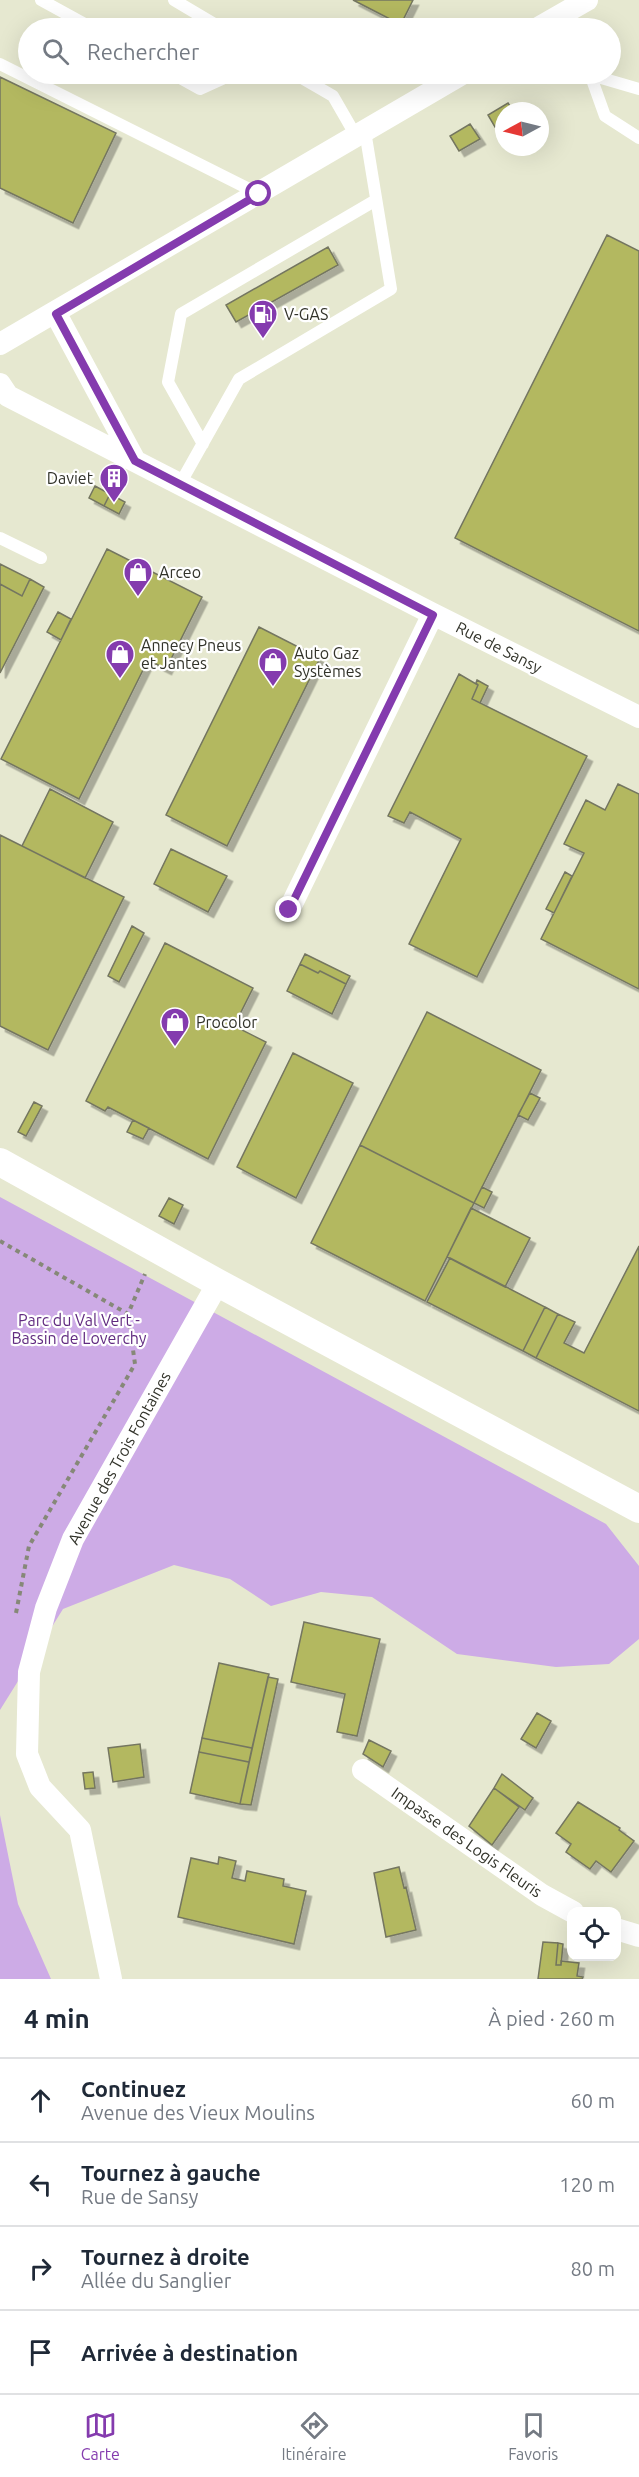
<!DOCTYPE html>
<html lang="fr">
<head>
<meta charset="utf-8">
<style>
  :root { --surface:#fff; --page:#f6f6f7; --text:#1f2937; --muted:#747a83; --line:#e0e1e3; --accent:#843bae }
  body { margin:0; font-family:Ubuntu,sans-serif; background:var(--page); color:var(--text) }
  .controls { position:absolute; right:18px; bottom:18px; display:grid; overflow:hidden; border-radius:12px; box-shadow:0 6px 24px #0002 }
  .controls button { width:54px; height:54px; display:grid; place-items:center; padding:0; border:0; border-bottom:2px solid var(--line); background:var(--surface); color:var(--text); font:30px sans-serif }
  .compass { position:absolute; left:495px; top:102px; width:54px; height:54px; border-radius:50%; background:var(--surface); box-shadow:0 6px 24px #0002; rotate:263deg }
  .stop { position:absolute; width:18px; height:18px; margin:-14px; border:4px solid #843bae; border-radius:50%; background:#fff }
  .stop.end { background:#843bae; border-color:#fff; box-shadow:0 2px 6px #0008 }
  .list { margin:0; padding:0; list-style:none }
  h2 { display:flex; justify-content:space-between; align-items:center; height:78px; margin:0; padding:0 24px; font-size:26px }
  h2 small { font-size:20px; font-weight:400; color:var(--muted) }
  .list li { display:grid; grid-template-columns:39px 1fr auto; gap:18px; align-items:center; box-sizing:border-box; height:84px; padding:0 24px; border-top:2px solid var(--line) }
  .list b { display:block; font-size:22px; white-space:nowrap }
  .list p { margin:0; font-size:20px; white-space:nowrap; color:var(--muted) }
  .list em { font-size:20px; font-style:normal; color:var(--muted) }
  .icon { flex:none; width:33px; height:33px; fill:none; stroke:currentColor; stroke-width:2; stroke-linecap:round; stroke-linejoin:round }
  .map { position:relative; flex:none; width:639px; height:1979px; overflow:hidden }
  .search { position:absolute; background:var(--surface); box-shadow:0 6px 24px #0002; left:18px; right:18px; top:18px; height:66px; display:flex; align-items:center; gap:15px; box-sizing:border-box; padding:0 21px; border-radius:33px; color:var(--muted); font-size:22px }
  .sheet { height:414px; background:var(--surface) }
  nav { display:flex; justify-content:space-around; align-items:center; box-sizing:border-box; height:84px; border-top:2px solid var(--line); background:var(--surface); font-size:16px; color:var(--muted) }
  nav a { display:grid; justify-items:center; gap:3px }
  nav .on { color:var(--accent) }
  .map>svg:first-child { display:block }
  .green { fill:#cdabe6 }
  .building { fill:#b3b860; stroke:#747660; stroke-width:1.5; filter:url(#shadow) }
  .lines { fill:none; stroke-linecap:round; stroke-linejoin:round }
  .path { stroke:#868878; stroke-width:4; stroke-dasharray:4.5 4.5; stroke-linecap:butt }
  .service { stroke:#fff; stroke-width:12 }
  .minor { stroke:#fff; stroke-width:22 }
  .tertiary { stroke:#fff; stroke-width:28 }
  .route { stroke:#843bae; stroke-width:8 }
  .labels { text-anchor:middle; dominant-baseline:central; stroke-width:4.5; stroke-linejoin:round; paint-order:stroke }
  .poi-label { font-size:16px; fill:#32332a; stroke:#fff; text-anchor:start }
  .street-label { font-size:16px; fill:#32332a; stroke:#fff }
  .park-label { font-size:16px; fill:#612b80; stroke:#fff }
</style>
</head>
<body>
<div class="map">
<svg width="639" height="1979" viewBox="0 0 639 1979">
  <defs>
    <filter id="shadow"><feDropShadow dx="5.5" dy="5.5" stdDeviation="0" flood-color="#0004"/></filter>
  </defs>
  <rect width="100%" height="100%" fill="#e6e8d0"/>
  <!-- green -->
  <path class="green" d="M0,1197l606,327 33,42v73l-30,25 -53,3 -99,-13 -85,-57 -51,-5 -50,14 -41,-27 -56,-14 -111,44 -63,101z
    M0,1815l18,89 33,75h-51z"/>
  <!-- building -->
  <path class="building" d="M353,0h60l-13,26 -3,-1 1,-2z
    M0,77l116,56 -43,90 -73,-35z
    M508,103l5,8h-9v11l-9,5 -7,-12z
    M470,124l10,15 -21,12 -9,-15z
    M607,235l32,16v380l-184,-93z
    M328,247l10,18 -102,57 -10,-17z
    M95,486l15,8 -6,12 -15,-8z
    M110,494l15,8 -6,12 -15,-8z
    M107,549l95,48 -36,72 -18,-9 -69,139 -78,-40z
    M0,564l30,15 -8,17 -22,-12z
    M30,579l14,8 -44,86v-89l22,12z
    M58,612l13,7 -10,21 -14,-8z
    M259,627l61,31 -93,188 -61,-31z
    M459,674l19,11 -6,14 115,57 -110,221 -68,-33 52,-105 -51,-27 -6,11 -16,-7z
    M477,680l11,6 -8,17 -8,-4 6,-14 -2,-2z
    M618,784l21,10v195l-98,-50 43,-86 -20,-9 22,-44 19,10z
    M50,789l63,33 -28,56 -63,-32z
    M0,835l124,62 -76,153 -48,-24z
    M171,849l56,27 -19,36 -54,-28z
    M565,872l7,4 -18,37 -8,-4z
    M132,926l12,7 -25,49 -11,-6z
    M165,943l88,45 -19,38 32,16 -58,117 -100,-52 -3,4 -19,-10z
    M305,954l45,22 -4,8 -26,-13 -2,2 -18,-9z
    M300,964l18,9 2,-2 26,13 -14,30 -45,-23z
    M427,1012l114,58 -67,133 -114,-58z
    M293,1053l60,30 -57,115 -59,-31z
    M530,1093l10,5 -12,22 -10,-5z
    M34,1102l8,4 -16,30 -8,-4z
    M133,1120l16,8 -6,11 -16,-7z
    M360,1145l114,58 -49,98 -114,-58z
    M482,1187l10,5 -8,16 -10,-5z
    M169,1198l14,7 -9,19 -15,-8z
    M471,1208l59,30 -25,49 -58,-30z
    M639,1246v165l-103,-53 22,-44 17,8 -11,21 20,10z
    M450,1258l95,49 -22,44 -96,-49z
    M545,1307l13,7 -22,44 -13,-7z
    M304,1622l76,17 -23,97 -20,-4 8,-38 -54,-12z
    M219,1663l50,11 -17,74 -50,-10z
    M268,1677l10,2 -27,126 -11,-1z
    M537,1713l14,8 -15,27 -15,-9z
    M202,1738l50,10 -3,14 -50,-10z
    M369,1740l22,11 -8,16 -20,-13z
    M140,1744l4,33 -31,5 -5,-34z
    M199,1752l50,10 -9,42 -50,-11z
    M93,1772l2,16 -10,1 -2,-16z
    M502,1774l31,24 -8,12 -31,-22z
    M494,1788l25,19 -27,38 -23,-19z
    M578,1802l42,26 -1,2 15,11 -23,31 -15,-11 -6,8 -24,-17 5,-8 -15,-11z
    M219,1857l17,4 -4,17 13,3 2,-10 37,8 -1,7 23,5 -12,53 -116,-27 13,-59 27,6z
    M399,1867l5,21 2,-1 10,43 -30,7 -12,-64z
    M543,1942l15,1 -2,22h5v-4l18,2 -2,13 6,1 -1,2h-44z
    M558,1943l5,1 -2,21h-5z"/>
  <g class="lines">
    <!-- path -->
    <path class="path" d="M0,1241l128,73 17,-40
      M16,1613l13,-67 106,-182 -7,-50"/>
    <!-- service -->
    <path class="service" d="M41,0l51,28
      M174,0l47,28
      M0,64l259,130
      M173,74l27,15 33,-15
      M295,74l38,22 23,40
      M590,74l15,42 34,22
      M591,75l48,14
      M203,444l-35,-62 13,-68 195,-114
      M180,484l59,-105 152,-90 -26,-158
      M0,538l41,20"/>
    <!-- minor -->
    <path class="minor" d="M538,28l49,-28
      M56,314l79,147
      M0,344l462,-270
      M0,384l8,12 425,218 206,103
      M289,910l144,-296
      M363,1770l179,125 31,17
      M616,1929l23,7
      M111,1979l-31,-149 -40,-43 -13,-33 2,-82 17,-64 27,-69 145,-256"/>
    <!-- tertiary -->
    <path class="tertiary" d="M0,1162l218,121 421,226"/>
  </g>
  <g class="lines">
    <!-- route -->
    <path class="route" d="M259,194l-203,120 79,147 298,154 -144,295"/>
  </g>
  <!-- icons -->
  <defs>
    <g id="fuel-pin" transform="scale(1.5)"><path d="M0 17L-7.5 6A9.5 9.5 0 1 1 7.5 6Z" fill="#843bae" stroke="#fff"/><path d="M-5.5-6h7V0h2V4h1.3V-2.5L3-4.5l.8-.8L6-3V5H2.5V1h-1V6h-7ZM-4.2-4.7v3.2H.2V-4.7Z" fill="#fff"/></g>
    <g id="building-pin" transform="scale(1.5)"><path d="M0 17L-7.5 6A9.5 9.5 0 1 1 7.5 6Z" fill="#843bae" stroke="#fff"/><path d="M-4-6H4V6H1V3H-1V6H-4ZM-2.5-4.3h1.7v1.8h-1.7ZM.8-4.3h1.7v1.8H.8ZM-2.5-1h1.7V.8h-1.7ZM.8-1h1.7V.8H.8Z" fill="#fff"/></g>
    <g id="shop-pin" transform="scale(1.5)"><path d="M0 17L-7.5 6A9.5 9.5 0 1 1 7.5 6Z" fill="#843bae" stroke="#fff"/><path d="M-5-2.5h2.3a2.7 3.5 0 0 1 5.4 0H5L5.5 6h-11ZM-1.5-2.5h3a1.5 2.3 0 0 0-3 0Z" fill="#fff"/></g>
  </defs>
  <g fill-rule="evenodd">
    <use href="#fuel-pin" x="263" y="314"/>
    <use href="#building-pin" x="114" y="478"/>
    <use href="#shop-pin" x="138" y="572"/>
    <use href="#shop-pin" x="120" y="654"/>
    <use href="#shop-pin" x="273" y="662"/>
    <use href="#shop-pin" x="175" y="1022"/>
  </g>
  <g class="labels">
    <!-- poi labels -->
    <g class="poi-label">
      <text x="284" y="314">V-GAS</text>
      <text x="93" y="478" text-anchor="end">Daviet</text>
      <text x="159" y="572">Arceo</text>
      <text x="141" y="645">Annecy Pneus<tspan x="141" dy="18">et Jantes</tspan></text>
      <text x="294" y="653">Auto Gaz<tspan x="294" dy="18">Systèmes</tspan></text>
      <text x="196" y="1022">Procolor</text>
    </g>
    <!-- street labels -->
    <g class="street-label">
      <text transform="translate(499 647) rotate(27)">Rue de Sansy</text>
      <text transform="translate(119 1458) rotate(-61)">Avenue des Trois Fontaines</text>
      <text transform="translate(467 1842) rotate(35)">Impasse des Logis Fleuris</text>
    </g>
    <!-- park labels -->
    <g class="park-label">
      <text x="79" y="1320">Parc du Val Vert -<tspan x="79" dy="18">Bassin de Loverchy</tspan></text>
    </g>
  </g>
</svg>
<div class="controls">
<button><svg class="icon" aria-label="locate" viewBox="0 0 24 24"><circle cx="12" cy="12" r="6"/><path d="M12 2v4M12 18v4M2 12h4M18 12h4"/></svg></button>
</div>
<svg class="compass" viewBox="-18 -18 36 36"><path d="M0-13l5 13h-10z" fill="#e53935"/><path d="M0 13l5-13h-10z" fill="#747a83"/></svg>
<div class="stop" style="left:259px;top:194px"></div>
<div class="stop end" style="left:289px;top:910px"></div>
<div class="search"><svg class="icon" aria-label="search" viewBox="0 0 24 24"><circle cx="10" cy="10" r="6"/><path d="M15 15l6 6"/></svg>Rechercher</div>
</div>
<section class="sheet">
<h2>4 min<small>À pied · 260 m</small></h2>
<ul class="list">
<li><svg class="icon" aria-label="ahead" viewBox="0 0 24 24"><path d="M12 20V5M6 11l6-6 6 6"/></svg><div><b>Continuez</b><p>Avenue des Vieux Moulins</p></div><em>60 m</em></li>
<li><svg class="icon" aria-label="left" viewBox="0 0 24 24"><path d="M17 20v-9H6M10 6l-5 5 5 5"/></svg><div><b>Tournez à gauche</b><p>Rue de Sansy</p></div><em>120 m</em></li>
<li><svg class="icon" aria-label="right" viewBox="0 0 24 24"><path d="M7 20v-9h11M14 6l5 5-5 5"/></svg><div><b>Tournez à droite</b><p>Allée du Sanglier</p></div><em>80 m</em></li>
<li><svg class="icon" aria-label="arrive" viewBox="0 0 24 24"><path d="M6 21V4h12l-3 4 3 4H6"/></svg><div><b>Arrivée à destination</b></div></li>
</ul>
</section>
<nav>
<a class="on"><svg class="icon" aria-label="map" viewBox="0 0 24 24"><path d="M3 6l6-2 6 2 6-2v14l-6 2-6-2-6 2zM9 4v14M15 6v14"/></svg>Carte</a>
<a><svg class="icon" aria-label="directions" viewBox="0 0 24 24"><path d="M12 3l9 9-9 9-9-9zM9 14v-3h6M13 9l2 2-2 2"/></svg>Itinéraire</a>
<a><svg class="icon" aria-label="saved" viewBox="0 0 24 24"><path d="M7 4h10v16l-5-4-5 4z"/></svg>Favoris</a>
</nav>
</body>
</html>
